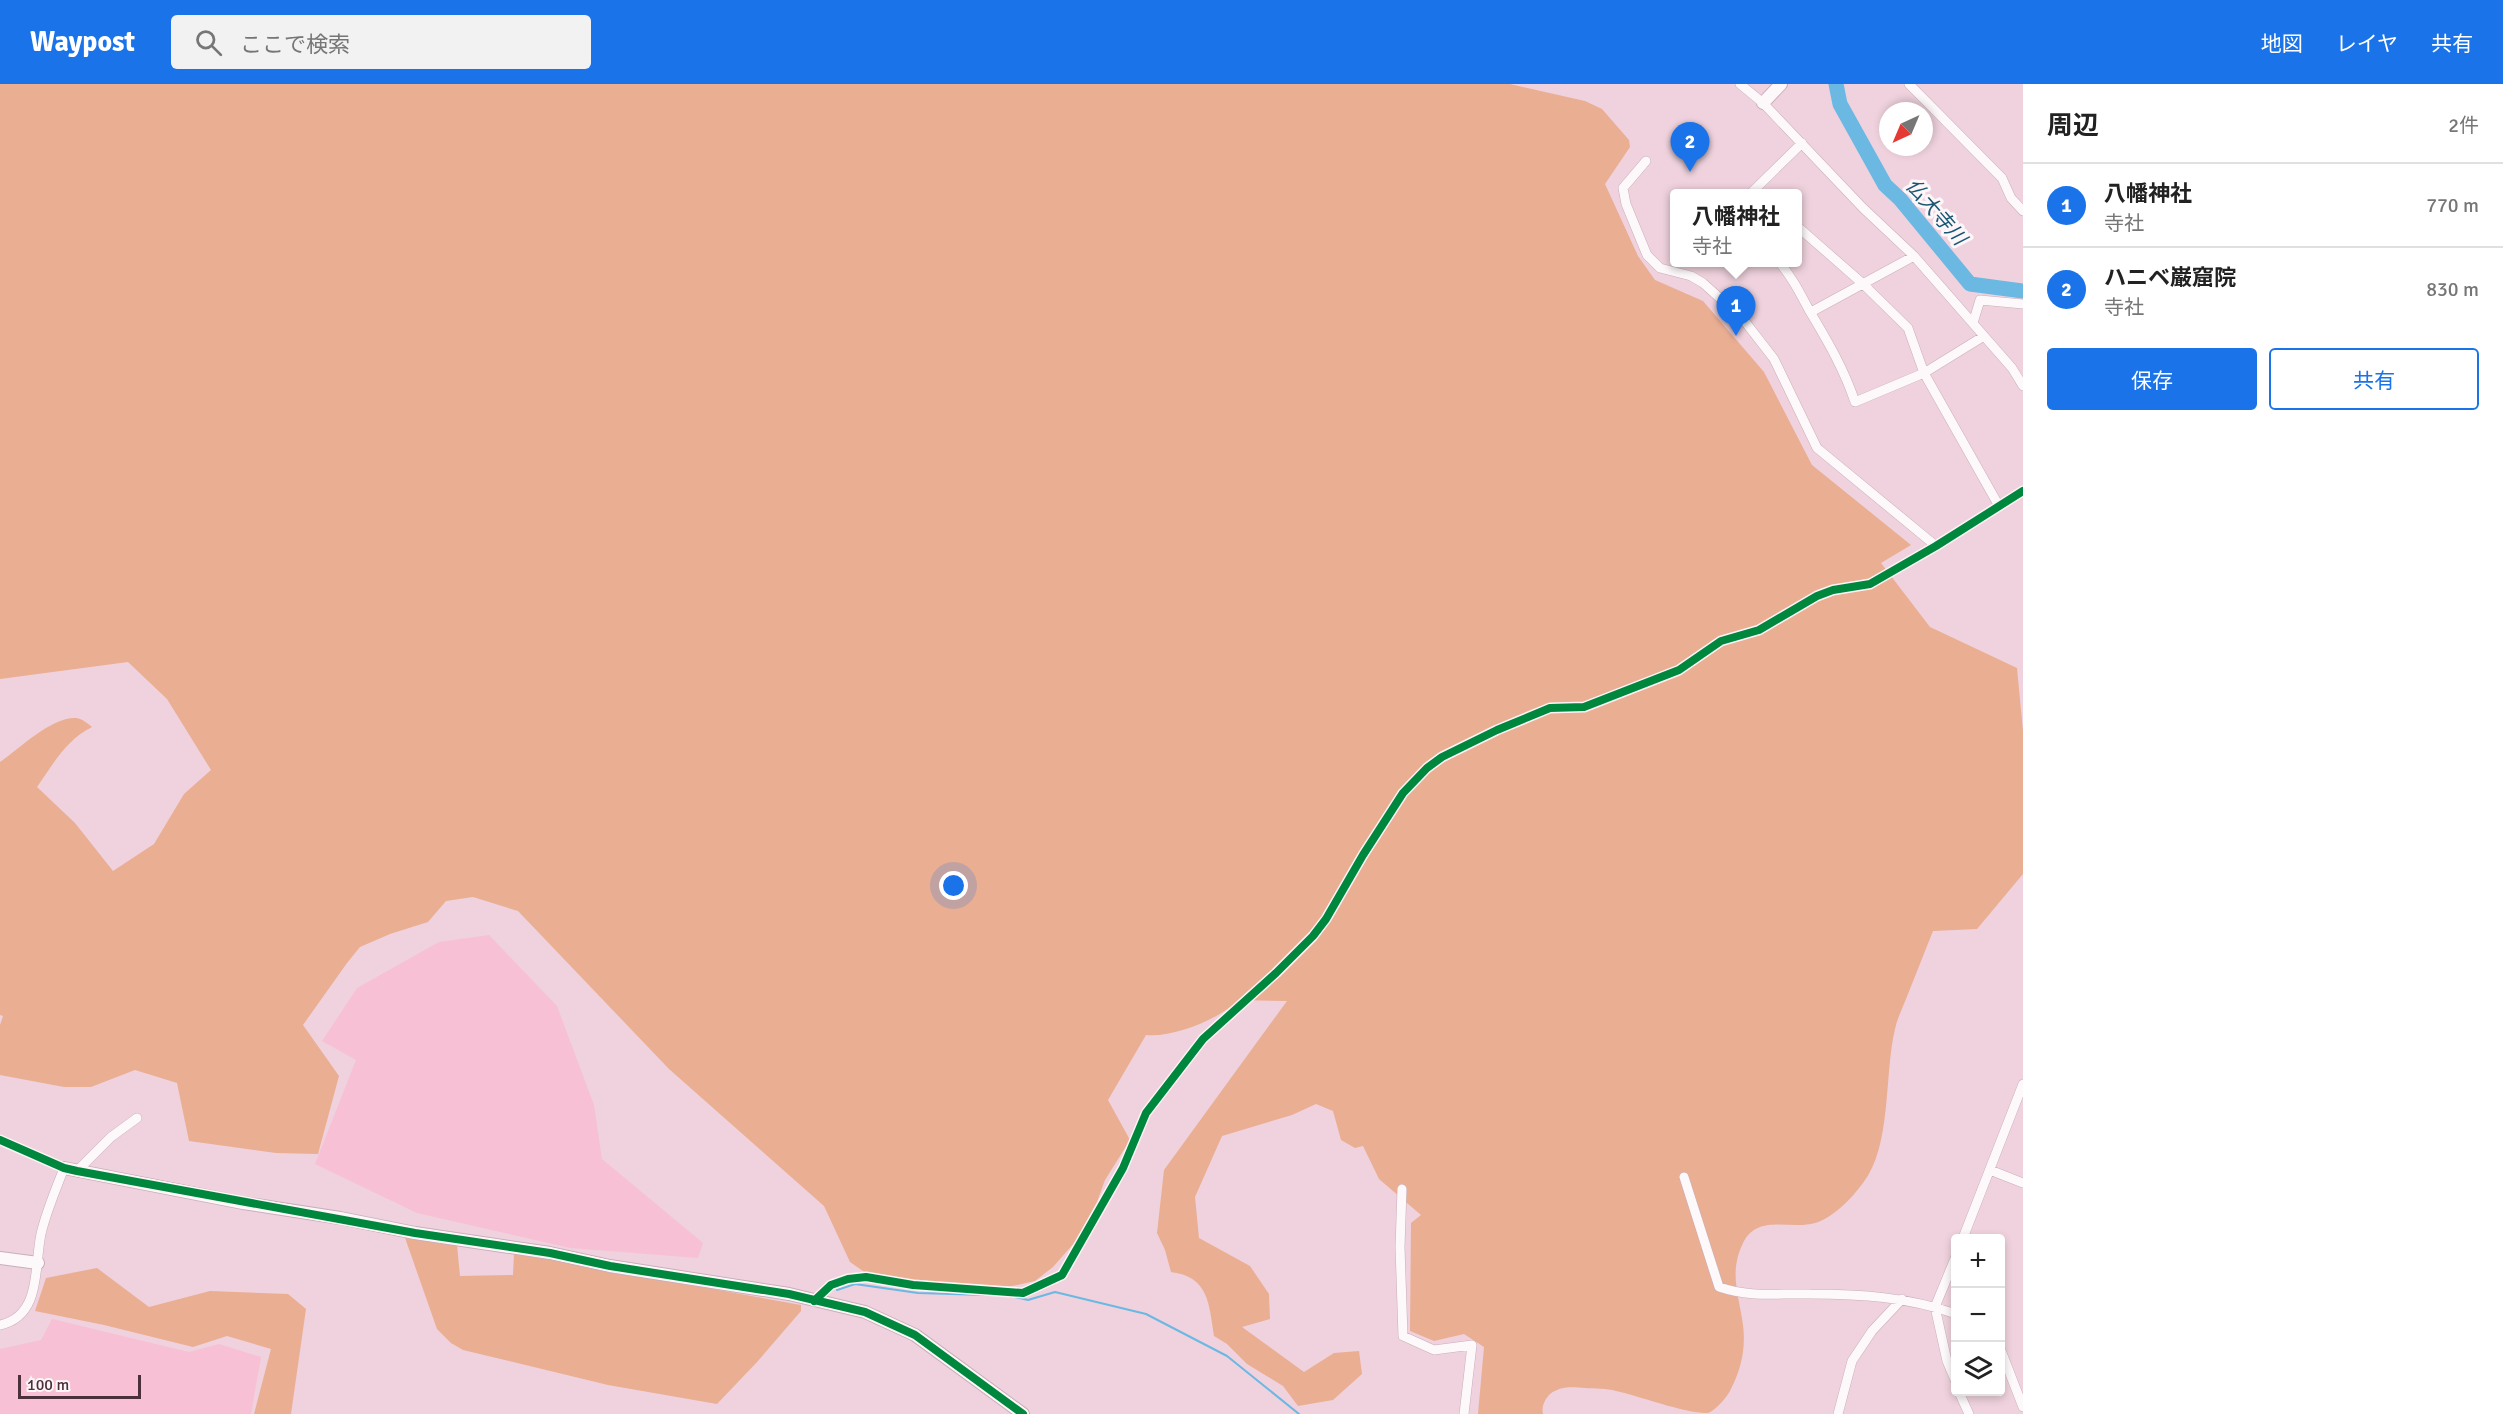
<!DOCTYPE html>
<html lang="ja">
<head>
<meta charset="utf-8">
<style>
  :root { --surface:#fff; --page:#f2f2f2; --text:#222; --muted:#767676; --line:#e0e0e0; --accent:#1a73e8 }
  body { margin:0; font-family:Signika,"Noto Sans JP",sans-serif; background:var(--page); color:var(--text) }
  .controls { position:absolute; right:18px; bottom:18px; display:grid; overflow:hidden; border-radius:6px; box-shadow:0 3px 9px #0003 }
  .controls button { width:54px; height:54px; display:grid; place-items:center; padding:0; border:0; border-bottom:2px solid var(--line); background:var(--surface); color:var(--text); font:30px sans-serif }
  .compass { position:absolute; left:1879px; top:18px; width:54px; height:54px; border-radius:50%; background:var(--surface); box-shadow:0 3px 9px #0003; rotate:224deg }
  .scale { position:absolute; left:18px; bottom:15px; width:123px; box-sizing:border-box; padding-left:6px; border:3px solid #4b303b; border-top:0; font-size:16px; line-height:21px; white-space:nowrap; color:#4b303b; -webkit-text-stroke:4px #fdf6f8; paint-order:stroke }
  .you { position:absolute; left:954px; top:802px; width:21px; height:21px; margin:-15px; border:4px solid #fff; border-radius:50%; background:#1a73e8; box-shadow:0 0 0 9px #1a73e833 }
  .badge { display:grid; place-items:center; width:39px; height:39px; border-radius:50%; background:var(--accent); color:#fff; font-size:20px; font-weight:700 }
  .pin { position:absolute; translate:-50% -50px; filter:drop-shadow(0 2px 3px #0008) }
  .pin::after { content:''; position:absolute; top:32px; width:21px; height:18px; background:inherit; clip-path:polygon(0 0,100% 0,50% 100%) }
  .popup { position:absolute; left:1670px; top:105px; width:132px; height:78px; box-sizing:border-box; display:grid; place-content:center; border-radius:6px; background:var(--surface); filter:drop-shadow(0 2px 4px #0005); font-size:20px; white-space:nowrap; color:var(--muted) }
  .popup b { font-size:22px; color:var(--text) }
  .popup::after { content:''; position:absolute; left:50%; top:100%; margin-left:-12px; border:12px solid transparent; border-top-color:var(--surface) }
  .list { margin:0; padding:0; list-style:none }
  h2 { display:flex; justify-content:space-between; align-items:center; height:78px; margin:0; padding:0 24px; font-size:26px }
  h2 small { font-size:20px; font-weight:400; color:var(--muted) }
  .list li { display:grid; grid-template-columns:39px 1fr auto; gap:18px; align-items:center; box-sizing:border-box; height:84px; padding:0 24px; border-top:2px solid var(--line) }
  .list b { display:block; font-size:22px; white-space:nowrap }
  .list p { margin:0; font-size:20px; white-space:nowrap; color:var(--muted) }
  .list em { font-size:20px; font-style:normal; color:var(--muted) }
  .actions { display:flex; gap:12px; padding:18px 24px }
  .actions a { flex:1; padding:14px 0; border:2px solid var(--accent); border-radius:6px; text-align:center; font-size:21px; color:var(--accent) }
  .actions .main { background:var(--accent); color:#fff }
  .icon { flex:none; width:33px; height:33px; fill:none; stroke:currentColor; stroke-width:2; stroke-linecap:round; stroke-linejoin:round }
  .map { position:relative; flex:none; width:2023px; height:1330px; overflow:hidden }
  header { display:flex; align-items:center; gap:36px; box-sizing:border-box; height:84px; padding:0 30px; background:var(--accent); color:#fff }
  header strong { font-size:28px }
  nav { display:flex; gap:33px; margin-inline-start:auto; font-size:21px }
  .search { width:420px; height:54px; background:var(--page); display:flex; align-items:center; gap:15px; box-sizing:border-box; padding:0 21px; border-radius:6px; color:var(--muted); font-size:22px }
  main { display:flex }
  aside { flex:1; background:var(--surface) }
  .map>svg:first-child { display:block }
  .built { fill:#f7c0d5 }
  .green { fill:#eaae92 }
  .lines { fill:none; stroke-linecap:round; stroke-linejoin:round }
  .stream { stroke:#6bb8e3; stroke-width:2 }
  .river { stroke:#6bb8e3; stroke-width:15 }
  .street-casing { stroke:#c8afb9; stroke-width:10 }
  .secondary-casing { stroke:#c8afb9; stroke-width:14 }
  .street { stroke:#fdf8fa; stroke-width:9 }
  .secondary { stroke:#fdf8fa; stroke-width:12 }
  .cycleway-casing { stroke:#fdf6f8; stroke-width:11 }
  .cycleway { stroke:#00873e; stroke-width:8 }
  .labels { text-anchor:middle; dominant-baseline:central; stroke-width:6; stroke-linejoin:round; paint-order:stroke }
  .water-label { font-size:20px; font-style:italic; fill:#185674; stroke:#fdf6f8 }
</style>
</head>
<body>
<header>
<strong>Waypost</strong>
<div class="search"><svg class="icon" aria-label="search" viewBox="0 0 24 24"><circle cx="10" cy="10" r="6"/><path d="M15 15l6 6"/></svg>ここで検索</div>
<nav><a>地図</a><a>レイヤ</a><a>共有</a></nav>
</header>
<main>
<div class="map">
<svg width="2023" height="1330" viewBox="0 0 2023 1330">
  <rect width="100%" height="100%" fill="#efd2dd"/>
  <!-- built -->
  <path class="built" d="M489,851l68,71 37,99 8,54 101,84 -5,15 -128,-10 -153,-35 -102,-49 41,-104 -34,-19 35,-53 82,-46z
    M52,1235l137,33 30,-8 42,13 -10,57h-251v-65l41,-9z"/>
  <!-- green -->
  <path class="green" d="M0,0h1510l75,17 17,8 27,31 1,7 -25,37 33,72 17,24 48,21 61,71 48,93 99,80 -30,18 49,64 87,41 6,63v143l-46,55 -44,2c-9,23 -18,45 -27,68 -4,10 -9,20 -11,30 -11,45 -3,117 -32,154 -11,15 -30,35 -48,40 -24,7 -56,-9 -71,18 -16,31 -5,53 -1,84 3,24 -2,45 -13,66 -4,7 -14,19 -22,22 -21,1 -69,-17 -92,-22 -10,-3 -21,-2 -31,-3 -14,-1 -24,-2 -35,6 -5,5 -9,13 -7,20h-65l6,-67 -20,-13 -30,7 -24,-10 1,-108 10,-8 -42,-36 -16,-33 -8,2 -14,-8 -8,-29 -17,-7 -24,11 -70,21 -27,61 4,41 51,28 19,28 1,25 -28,8 62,45 30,-19 25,-2 3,23 -29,26 -35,6 -15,-20 -36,-22 -20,-20 -13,-8c-5,-32 -5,-59 -43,-64l-6,-22 -8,-17 7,-63 123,-169 -48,-1c-20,19 -66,38 -93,35l-38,65 22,40 -25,40 -8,22 -22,40 -22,25 -18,14 -27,6 -31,2 -54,-9 -50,-2 -23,-16 -26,-56 -155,-137 -151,-158 -45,-14 -27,4 -18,21 -38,12 -30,13 -13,16 -44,62 36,51 -21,78 -42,-1 -87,-12 -12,-58 -42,-13 -44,17h-27l-64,-12v-50l3,-9 -3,-1v-253c19,-13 51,-45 76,-44 7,1 11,5 16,9 -26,13 -39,37 -55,60l38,36 38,48 41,-27 30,-50 27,-24 -44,-71 -39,-37 -128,17z
    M404,1151l53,10 3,31 53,-1 1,-22 287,52v6l-43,50 -41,43 -109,-19 -145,-35 -12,-7 -14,-14z
    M97,1184l52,39 61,-16 78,3 18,15 -15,105h-37l17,-65 -44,-13 -34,11 -89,-22 -69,-14 11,-33z"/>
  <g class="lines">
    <!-- stream -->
    <path class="stream" d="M837,1206l18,-6 63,9 68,2
      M1010,1212l18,4 27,-8 91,22 81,42 72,58"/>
    <!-- river -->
    <path class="river" d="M1836,0l4,20 45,81 15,14 70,85 53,7"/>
    <!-- street casing -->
    <g class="street-casing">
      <path id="street" d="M1740,0l23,19 100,105 51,48 98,112 11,18
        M1909,0l93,94 9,20 12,13
        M1646,77l-23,27 3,16 21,51 13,13 31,8 12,7 40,36 31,40 43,89 119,98
        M1750,110l52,-51
        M1798,143l64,56 46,45 16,45 75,133
        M1779,178c13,15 21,31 30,48 18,30 35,59 46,92l69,-29 60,-37
        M1811,228l103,-56
        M1973,239l7,-23 43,4
        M0,1056l64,28c-8,21 -18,44 -23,66 -7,32 1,82 -41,91
        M1990,1086l33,13
        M77,1087l34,-34 26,-19
        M1684,1093l35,110c33,11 57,6 91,7 50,0 98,3 146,20
        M1402,1105l-2,58 3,89 31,14 38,-5 -8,69
        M1963,1154l60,-154
        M1956,1172l-21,51 12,54 9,21
        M814,1217l17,-16 17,-6 18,-2 47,8 110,8 39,-18 61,-107 23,-55 57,-74 73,-66 37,-37 13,-17 37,-64 40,-62 24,-25 15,-11 55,-27 53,-22 34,-1 95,-37 42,-29 38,-11 58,-34 16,-6 37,-6 66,-38 87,-55
        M2000,1264l23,59
        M1959,1308l10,22
        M1838,1330l14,-53 20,-30 30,-32"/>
    </g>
    <!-- secondary casing -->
    <g class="secondary-casing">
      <path id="secondary" d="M1763,19l18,-19
        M64,1084l179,35 97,15 75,15 135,20 60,13 179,28 76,18 50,23 108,79
        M0,1174l38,5"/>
    </g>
    <!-- street -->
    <use href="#street" class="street"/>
    <!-- secondary -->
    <use href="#secondary" class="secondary"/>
    <!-- cycleway casing -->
    <g class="cycleway-casing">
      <path id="cycleway" d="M0,1056l64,28 13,3 338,62 135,20 60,13 179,28 76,18 50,23 108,79
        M814,1217l17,-16 17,-6 18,-2 47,8 110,8 39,-18 61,-107 23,-55 57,-74 73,-66 37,-37 13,-17 37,-64 40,-62 24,-25 15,-11 55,-27 53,-22 34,-1 95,-37 42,-29 38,-11 58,-34 16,-6 37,-6 66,-38 87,-55"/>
    </g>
    <!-- cycleway -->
    <use href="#cycleway" class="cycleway"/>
  </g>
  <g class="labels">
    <!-- water labels -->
    <g class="water-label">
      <text transform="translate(1936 128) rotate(49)">仏大寺川</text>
    </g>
  </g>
</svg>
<div class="controls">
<button>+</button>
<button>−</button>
<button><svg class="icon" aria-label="layers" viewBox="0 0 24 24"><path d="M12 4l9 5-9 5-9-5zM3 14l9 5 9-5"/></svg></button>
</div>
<svg class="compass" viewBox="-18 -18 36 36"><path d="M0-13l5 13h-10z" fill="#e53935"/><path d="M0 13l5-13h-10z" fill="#767676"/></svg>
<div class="scale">100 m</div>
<div class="you"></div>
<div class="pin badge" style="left:1736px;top:252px">1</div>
<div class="popup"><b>八幡神社</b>寺社</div>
<div class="pin badge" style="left:1690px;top:88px">2</div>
</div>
<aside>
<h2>周辺<small>2件</small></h2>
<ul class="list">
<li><span class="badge">1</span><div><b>八幡神社</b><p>寺社</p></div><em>770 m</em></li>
<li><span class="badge">2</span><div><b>ハニベ巌窟院</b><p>寺社</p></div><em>830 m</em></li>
</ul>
<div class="actions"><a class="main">保存</a><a>共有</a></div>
</aside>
</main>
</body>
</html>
